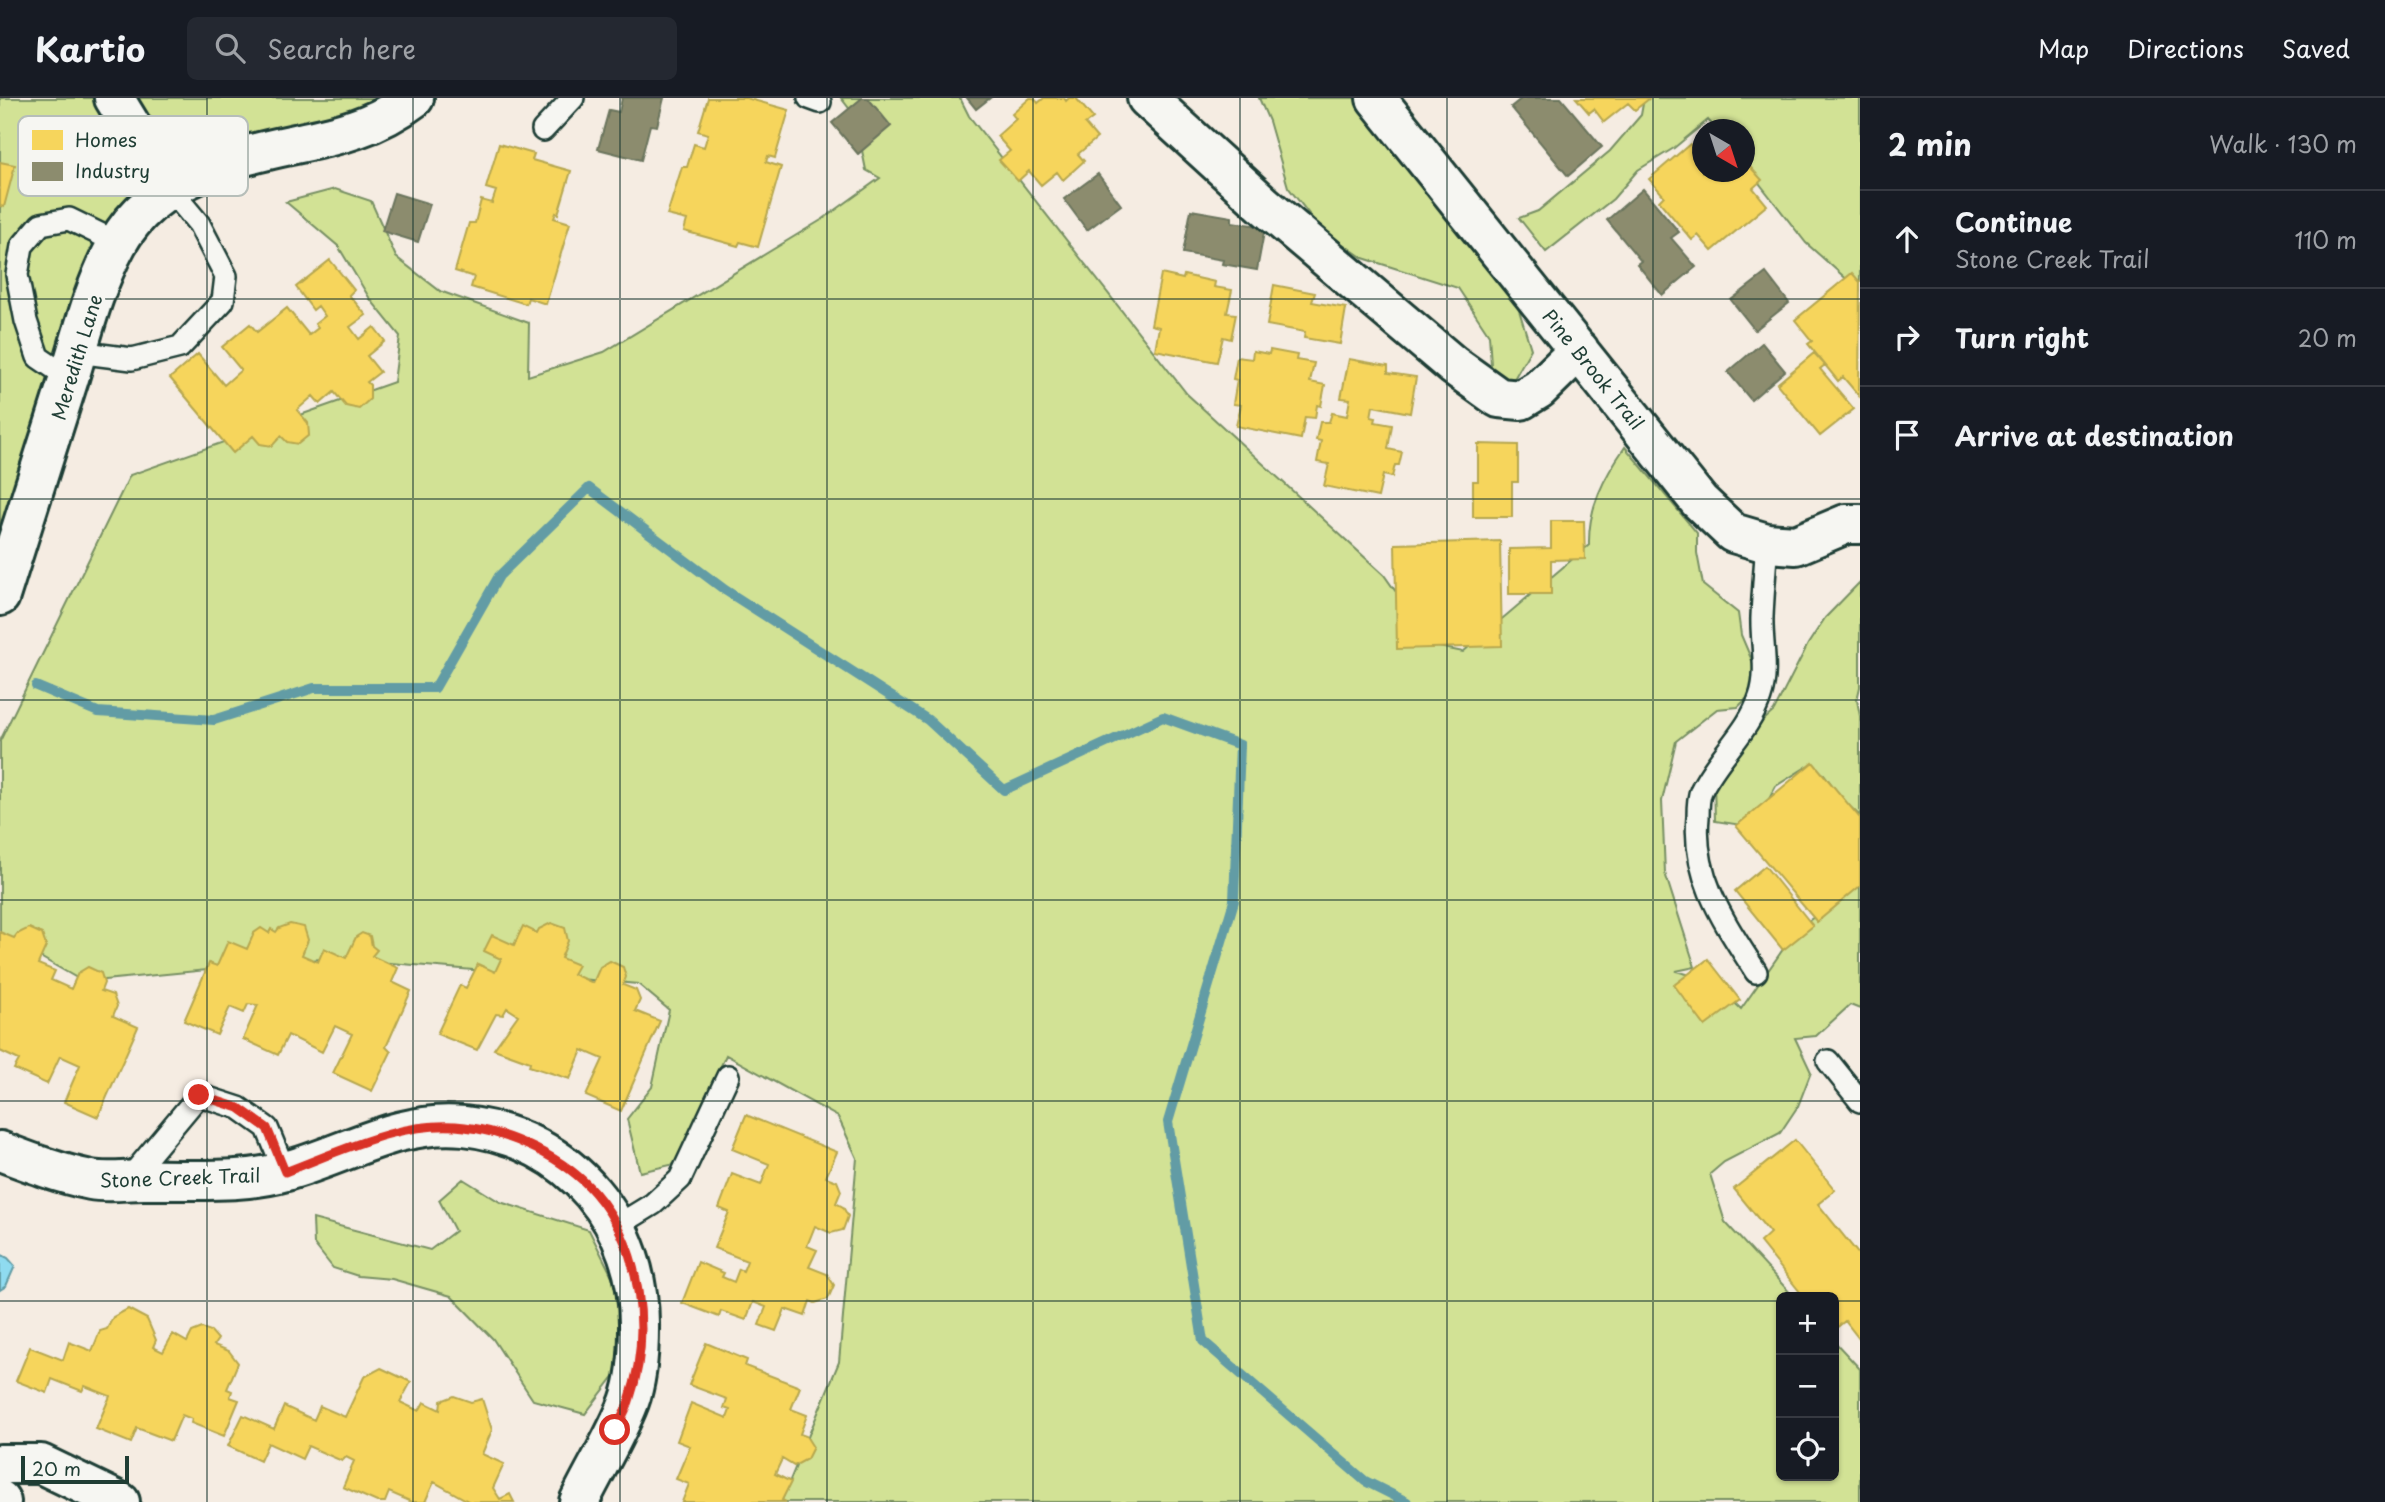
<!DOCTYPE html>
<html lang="en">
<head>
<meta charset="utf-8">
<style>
  :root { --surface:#171b24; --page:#242831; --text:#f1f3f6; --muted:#9ea1a6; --line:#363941 }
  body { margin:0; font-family:"Playpen Sans",sans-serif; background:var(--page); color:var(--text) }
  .controls { position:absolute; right:21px; bottom:21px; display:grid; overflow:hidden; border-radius:10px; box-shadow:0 2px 5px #0004 }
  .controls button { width:63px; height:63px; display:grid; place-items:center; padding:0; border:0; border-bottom:2px solid var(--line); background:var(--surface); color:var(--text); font:35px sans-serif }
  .compass { position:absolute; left:1692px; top:21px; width:63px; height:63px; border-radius:50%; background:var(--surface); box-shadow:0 2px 5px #0004; rotate:141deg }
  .scale { position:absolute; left:21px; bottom:18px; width:108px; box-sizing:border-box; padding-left:7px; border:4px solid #1f3d34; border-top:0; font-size:19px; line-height:24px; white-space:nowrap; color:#1f3d34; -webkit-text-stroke:5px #f6f6f2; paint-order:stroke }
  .stop { position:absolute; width:21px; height:21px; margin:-16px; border:5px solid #d93025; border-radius:50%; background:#fff }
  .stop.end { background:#d93025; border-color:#fff; box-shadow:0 2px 7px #0008 }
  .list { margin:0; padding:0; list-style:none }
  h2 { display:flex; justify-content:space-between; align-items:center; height:91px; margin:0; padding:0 28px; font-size:30px }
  h2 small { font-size:23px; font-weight:400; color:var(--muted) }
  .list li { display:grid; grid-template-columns:46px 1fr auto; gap:21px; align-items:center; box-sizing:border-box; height:98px; padding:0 28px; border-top:2px solid var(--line) }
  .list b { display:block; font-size:26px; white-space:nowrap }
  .list p { margin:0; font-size:23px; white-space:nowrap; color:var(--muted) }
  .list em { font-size:23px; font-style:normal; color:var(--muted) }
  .icon { flex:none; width:38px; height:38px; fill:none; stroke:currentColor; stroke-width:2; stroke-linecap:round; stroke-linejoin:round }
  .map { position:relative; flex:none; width:1860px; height:1404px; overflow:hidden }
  header { display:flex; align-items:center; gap:42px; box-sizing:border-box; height:98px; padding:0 35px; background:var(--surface); border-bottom:2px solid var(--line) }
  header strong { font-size:33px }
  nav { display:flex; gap:38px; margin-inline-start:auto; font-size:24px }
  .search { width:490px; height:63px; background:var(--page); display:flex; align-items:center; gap:18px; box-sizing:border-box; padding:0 24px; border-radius:10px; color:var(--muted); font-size:26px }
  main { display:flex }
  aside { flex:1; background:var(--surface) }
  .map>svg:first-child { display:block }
  .green { fill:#d2e295; stroke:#789064; stroke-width:2 }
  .water { fill:#8fdbf0; stroke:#629ca5; stroke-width:2 }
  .homes { fill:#f6d55c; stroke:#b6a750; stroke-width:2 }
  .industry { fill:#8c8c6e; stroke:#6b745d; stroke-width:2 }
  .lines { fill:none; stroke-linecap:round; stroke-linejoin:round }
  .stream { stroke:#629ca5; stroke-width:10 }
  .service-casing { stroke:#1f3d34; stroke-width:26 }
  .minor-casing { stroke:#1f3d34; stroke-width:44 }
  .service { stroke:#f6f6f2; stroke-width:21 }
  .minor { stroke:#f6f6f2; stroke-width:38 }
  .route { stroke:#d93025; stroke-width:9 }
  .grid { fill:none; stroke:#1f3d34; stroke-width:2; stroke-opacity:0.55 }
  .labels { text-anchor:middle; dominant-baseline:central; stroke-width:7; stroke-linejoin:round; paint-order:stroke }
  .street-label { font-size:19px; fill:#1f3d34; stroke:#f6f6f2 }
  .key { fill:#f6f6f2; stroke:#b6beb9; stroke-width:2 }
  .key-label { font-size:19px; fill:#1f3d34 }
</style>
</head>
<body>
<header>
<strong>Kartio</strong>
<div class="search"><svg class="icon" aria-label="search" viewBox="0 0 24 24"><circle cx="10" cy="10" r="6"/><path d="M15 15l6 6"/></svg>Search here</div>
<nav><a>Map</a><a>Directions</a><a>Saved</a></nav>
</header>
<main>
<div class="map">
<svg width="1860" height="1404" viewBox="0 0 1860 1404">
  <rect width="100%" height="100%" fill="#f5ece2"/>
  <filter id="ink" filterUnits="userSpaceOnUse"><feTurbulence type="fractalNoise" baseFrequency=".0143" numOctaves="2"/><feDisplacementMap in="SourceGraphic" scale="14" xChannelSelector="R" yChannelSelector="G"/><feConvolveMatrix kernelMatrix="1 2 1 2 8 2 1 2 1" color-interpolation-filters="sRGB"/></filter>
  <g filter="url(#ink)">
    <!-- green -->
    <path class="green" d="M0,0h414l-278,120 -136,378z
      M841,0h119l9,18 218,278 197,181 50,71 29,6 126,-107c-1,-37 15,-68 36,-98l72,86v20l6,32 35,28 3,22 12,28 1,28 -16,16 -21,2 -41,32 -14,60 3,72 30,94 -19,4 36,10 29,28 57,-81 62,-42v123l-10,-4 -34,31 -21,2 16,34 -13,34 -18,27 -56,29 -14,12 15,48 69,75h-13v179h53v-135l26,28v133h-1079l58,-140 18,-204 -19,-41 -112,-62 -51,109 -35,8 -13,-53 25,-32 17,-77 -31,-26 -307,-26 -247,24 -84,-48v-193l130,-266 264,-93 6,-46 -30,-37 -32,-53 -52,-44 49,-13 36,12 25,56 44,34 89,32 -1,53 76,-24 219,-133 57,-41 -14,-8 -11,-54z
      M1259,0h106l148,193 18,58 -21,37 -18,-7 -3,-44 -31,-47 -95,-30 -43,-30 -32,-41 -19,-66z
      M1644,0h216v193l-54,-48 -61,-78 -1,-35 -28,-1 -8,-9 -34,28 -36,22 -25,29 -67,53 -27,-34 19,-7 72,-60 31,-36z
      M1860,484v105l-3,13 3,16v100l-16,-15 -20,-27 -16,-8 -32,20 -22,41 -39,-6 -1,-41 19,-32 41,-37 34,-67 17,-26z
      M463,1081l37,23 89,28 25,50 7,53 -6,42 -30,39 -52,-14 -40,-61 -42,-43 -59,-17 -34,-3 -25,-8 -19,-24 -1,-25 117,31 25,-19 -16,-31z"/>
    <!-- water -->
    <path class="water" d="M0,1156l8,4 7,8 -9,20 -6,4z"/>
    <!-- homes -->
    <path class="homes" d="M708,0h38l43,12 -14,48 -7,-2 -2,6 15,5 -23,80 -18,-5 -2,4 -54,-15 3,-11 -20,-5 15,-48h5l7,-23 10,3 4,-13 -10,-3z
      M1030,0h4l4,5 6,-5h20l2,3 3,-3h7l17,20 -8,6 12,14 -19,16 6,7 -21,19 -6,-8 -16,13 -12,-14 -11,10 -19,-21 11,-9 -13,-15 19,-17 -4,-5z
      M1576,0h74l-15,12 -7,-7 -24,19 -10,-13 -5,4z
      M499,46l35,10 -2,6 39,11 -13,43 -2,-1 -2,5 16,5 -24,81 -18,-6 -2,6 -55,-17 3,-10 -19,-6 14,-48h6l6,-23 11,3 4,-12 -10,-3z
      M1690,46l6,7 6,-6v27h42v-12l18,20 -9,8 14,17 -55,46 -14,-16 -6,5 -33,-39 5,-5 -15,-17z
      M0,64l15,3 -11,42 -4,-1z
      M330,162l24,30 -5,5 17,20 -16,12 9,12 15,-12 11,14 -18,15 13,16 -13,10 3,3v14l-11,10 -13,-3 -12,-14 -14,12 -7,-8 -16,14 11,13 1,12 -11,9 -11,-2 -6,-6 -9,10 -12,-2 -7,-8 -20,17 -63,-75 28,-24 26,31 17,-15 -19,-23 28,-23 7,8 30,-24 22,27 9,-7 -3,-4 10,-8 -7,-10 -5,4 -17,-23z
      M1852,175l8,9 -1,114 -16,-19 -5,4 -30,-37 4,-3 -17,-21z
      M1161,176l22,5 1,-4 31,7 -1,5 18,3 -5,23 9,1 -5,25 -8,-2 -6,25 -62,-12 4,-23 -8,-2z
      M1274,187l41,8 -3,9 34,6 -6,36 -36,-6 1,-6 -38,-7z
      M1270,252l27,5 -1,5 18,3 -4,19 15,3 -4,21 -4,-1 -2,13 -10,-1 -4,22 -65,-13 5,-21 -8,-1 4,-24 -4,-1 4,-22 15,2 1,-8 16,3z
      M1814,255l11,12 -5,4 34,40 -34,27 -43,-52z
      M1349,261l39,7v7l28,4 -6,36 -37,-7 -2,11 5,1 -1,4 17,3 -4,24 14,3 -3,13h-4l-3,12 -9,-2 -5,22 -54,-11 5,-22 -12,-2 4,-21 -5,-1 4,-18h9l3,-9 15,3 3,-17 -9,-1z
      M1478,346l40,1v37h-6v35h-39v-36h5z
      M1551,423h33l1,38 -34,1v34h-42v-45l42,-1z
      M1500,443l2,105 -105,3 -2,-105z
      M1813,664l47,56v68l-43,36 -81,-96z
      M1765,768l48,60 -30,24 -48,-59z
      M551,825l14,5 3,13 -7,17 17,7 -5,9 20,9 7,-16 10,-6 13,6 3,10 -3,8 13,5 4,10 -5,11 25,10 -39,90 -35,-15 17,-37 -21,-9 -12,29 -41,-13 1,-4 -36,-13 24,-34 -11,-7 -4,7 -7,-1 -19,36 -40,-16 23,-49 6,3 12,-24 17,8 6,-13 -17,-8 8,-16 22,10 9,-19 14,7 2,-4z
      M290,826l14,3 4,13 -6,15 16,7 6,-14 22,10 10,-21 6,-4 8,3 2,10 5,4 -5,6 26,12 -6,14 19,9 -25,56 5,5 -19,39 -39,-18 19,-39 -17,-8 -13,26 -34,-17 -10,20 -35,-16 15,-34 -10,-1 -4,9 -14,-6 -13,28 -33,-14 25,-58 8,3 11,-25 19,8 7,-16 7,-5 8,5 2,-4 5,3 3,-4z
      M29,830l13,6 4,12 -8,18 17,7 -4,9 20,9 7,-16 10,-6 13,6 3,10 -3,8 12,4 4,11 -4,10 25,11 -40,90 -34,-15 16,-37 -20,-9 -13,28 -33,-15 5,-9 -19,-9v-119l14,6 3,-4z
      M1708,861l32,41 -35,26 -31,-41z
      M746,1017l91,37 -11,25 11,4 4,10 -5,12 7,4 5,9 -5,14 -12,3 -16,-7 -8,20 10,4 -8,17 18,7 7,11 -6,14 -13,4 -5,-2 -5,15 -20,-7 -9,22 -17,-6 7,-18 -13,-5 -7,18 -25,-9 -2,6 -37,-14 16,-41 26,11 -2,4 12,5 5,-13 4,2 4,-10 -33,-13 15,-36 -10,-4 13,-34 29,11 8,-21 -37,-15z
      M1795,1042l40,50 -17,14 42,52v84l-15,-19 -11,9v-33h-30l-44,-55 10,-9 -36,-44z
      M128,1211l19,10 9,21 -3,7 10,5 10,-18 14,8 5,-10 10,-4 9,3 7,8 -4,6 15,6 9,12 -11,26 5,2 -2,6 9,3 -15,36 -33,-13 1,-4 -10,-4 -11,26 -34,-13 -6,15 -35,-14 14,-33 -25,-10 -3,5 -30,-12 -5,14 -31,-12 14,-34 33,13 6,-18 23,9 8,-20 7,-2 6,-12z
      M706,1245l41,17 -2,6 55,21 -9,22 16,6 -7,19 6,2 7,11 -6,12 -13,7 -12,-7 -7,15 16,8 -9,18 4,2h-104l7,-18 -13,-5 14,-33 -13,-5 14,-38 36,15 3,-8 -6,-2 3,-9 -38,-14z
      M381,1270l30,14 -11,20 19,9 5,-9 16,8 1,-9 13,-5 17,6 11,-3 10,31 -10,24 22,10 -11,24 7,11 10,-5 4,8h-44l-36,-20 -9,20h-13l-23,-10 -4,10h-8l-34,-15 11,-26 -8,-4 -4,4 -34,-15 -6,13 -34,-16 -8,18 -32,-15 15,-31 31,14 10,-23 30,14 6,-14 25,11 19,-40z"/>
    <!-- industry -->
    <path class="industry" d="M622,0h42l-7,28 -7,-1 -9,35 -43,-11 11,-39 10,2z
      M862,0h6l23,28 -33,28 -26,-31z
      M967,0h23l-14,11z
      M1522,0h39l41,49 -34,29 -57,-69z
      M1098,76l23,31 -34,25 -23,-31z
      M1643,91l36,43 -8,6 25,29 -34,28 -25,-31 4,-3 -34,-41z
      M394,95l36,11 -12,38 -36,-11z
      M1191,112l41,7v5l33,5 -8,43 -35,-6 1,-4 -40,-7z
      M1766,175l23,30 -34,27 -24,-30z
      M1762,245l23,28 -34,29 -23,-28z"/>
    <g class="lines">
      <!-- stream -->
      <path class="stream" d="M36,588l62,26 116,8 100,-32h121l64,-112 90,-88 136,102 203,130 76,70 159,-73 77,28 -6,156 -66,221 35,219 162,140 42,21"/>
      <!-- service casing -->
      <g class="service-casing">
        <path id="service" d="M809,0l11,4
          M543,32l30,-32
          M77,254l55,7 48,-12 43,-46 3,-25 -27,-52 -30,-36
          M69,280l-31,-21 -12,-36 -9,-46 5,-29 19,-22 28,-5 49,24
          M1756,874c-31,-49 -64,-94 -58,-155 0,-8 0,-19 3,-26 16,-34 48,-59 59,-94 9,-26 1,-54 2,-80 1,-24 3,-49 5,-74
          M1828,963l32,40
          M128,1082l71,-85 40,13 28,20 18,44
          M617,1128l36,-22 27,-25 48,-103"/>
      </g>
      <!-- minor casing -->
      <g class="minor-casing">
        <path id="minor" d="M114,0l55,90
          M1147,0l117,107 189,160 46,33 22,2 18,-11 40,-39
          M1376,0l323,403 34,32 34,10 29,2 50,-21h14
          M0,498c23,-73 46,-145 69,-218 14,-46 25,-92 48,-134 17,-31 47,-55 79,-69 12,-5 25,-12 39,-16 64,-21 121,-17 179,-61
          M0,1053c29,11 60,23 91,29 16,3 36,0 53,0 46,-1 97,4 142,-9 59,-16 114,-52 178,-45 107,12 177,98 175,203 0,24 -2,51 -10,73 -13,34 -34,67 -50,100
          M0,1366h41l79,38
          M0,1402l1,2"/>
      </g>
      <!-- service -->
      <use href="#service" class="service"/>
      <!-- minor -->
      <use href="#minor" class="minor"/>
    </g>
  </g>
  <g class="lines" filter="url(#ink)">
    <!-- route -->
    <path class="route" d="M199,997l40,13 28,20 18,44c56,-21 119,-53 180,-45 45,5 100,31 130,66 47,55 57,141 34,208 -3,10 -9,19 -14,29"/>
  </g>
  <!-- grid -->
  <path class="grid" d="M207,0v1404M413,0v1404M620,0v1404M827,0v1404M1033,0v1404M1240,0v1404M1447,0v1404M1653,0v1404M0,201h1860M0,401h1860M0,602h1860M0,802h1860M0,1003h1860M0,1203h1781M1834,1203h26"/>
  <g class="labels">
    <!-- street labels -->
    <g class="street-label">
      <text transform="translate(76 259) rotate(-73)">Meredith Lane</text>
      <text transform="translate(1594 271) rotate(51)">Pine Brook Trail</text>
      <text transform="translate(180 1079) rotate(-2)">Stone Creek Trail</text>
    </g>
  </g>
  <!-- legend -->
  <rect x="18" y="18" width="230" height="80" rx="10" class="key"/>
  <rect x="32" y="32" width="31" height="20" fill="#f6d55c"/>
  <rect x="32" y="64" width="31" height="19" fill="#8c8c6e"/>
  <g class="key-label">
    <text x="75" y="49">Homes</text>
    <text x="75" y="80">Industry</text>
  </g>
</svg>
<div class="controls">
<button>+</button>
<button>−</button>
<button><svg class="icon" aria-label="locate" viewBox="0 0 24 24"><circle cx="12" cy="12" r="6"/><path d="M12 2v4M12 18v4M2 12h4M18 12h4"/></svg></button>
</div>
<svg class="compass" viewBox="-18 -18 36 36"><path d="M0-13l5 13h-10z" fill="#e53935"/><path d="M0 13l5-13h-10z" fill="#9ea1a6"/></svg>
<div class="scale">20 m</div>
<div class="stop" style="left:615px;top:1332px"></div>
<div class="stop end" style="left:199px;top:997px"></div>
</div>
<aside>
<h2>2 min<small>Walk · 130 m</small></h2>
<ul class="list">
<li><svg class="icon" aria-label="ahead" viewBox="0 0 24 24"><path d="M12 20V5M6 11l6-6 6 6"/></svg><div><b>Continue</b><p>Stone Creek Trail</p></div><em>110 m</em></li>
<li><svg class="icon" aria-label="right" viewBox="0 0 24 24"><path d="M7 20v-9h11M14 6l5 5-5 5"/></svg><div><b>Turn right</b></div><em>20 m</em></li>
<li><svg class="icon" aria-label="arrive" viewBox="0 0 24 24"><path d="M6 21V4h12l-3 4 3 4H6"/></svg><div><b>Arrive at destination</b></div></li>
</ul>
</aside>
</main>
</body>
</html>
